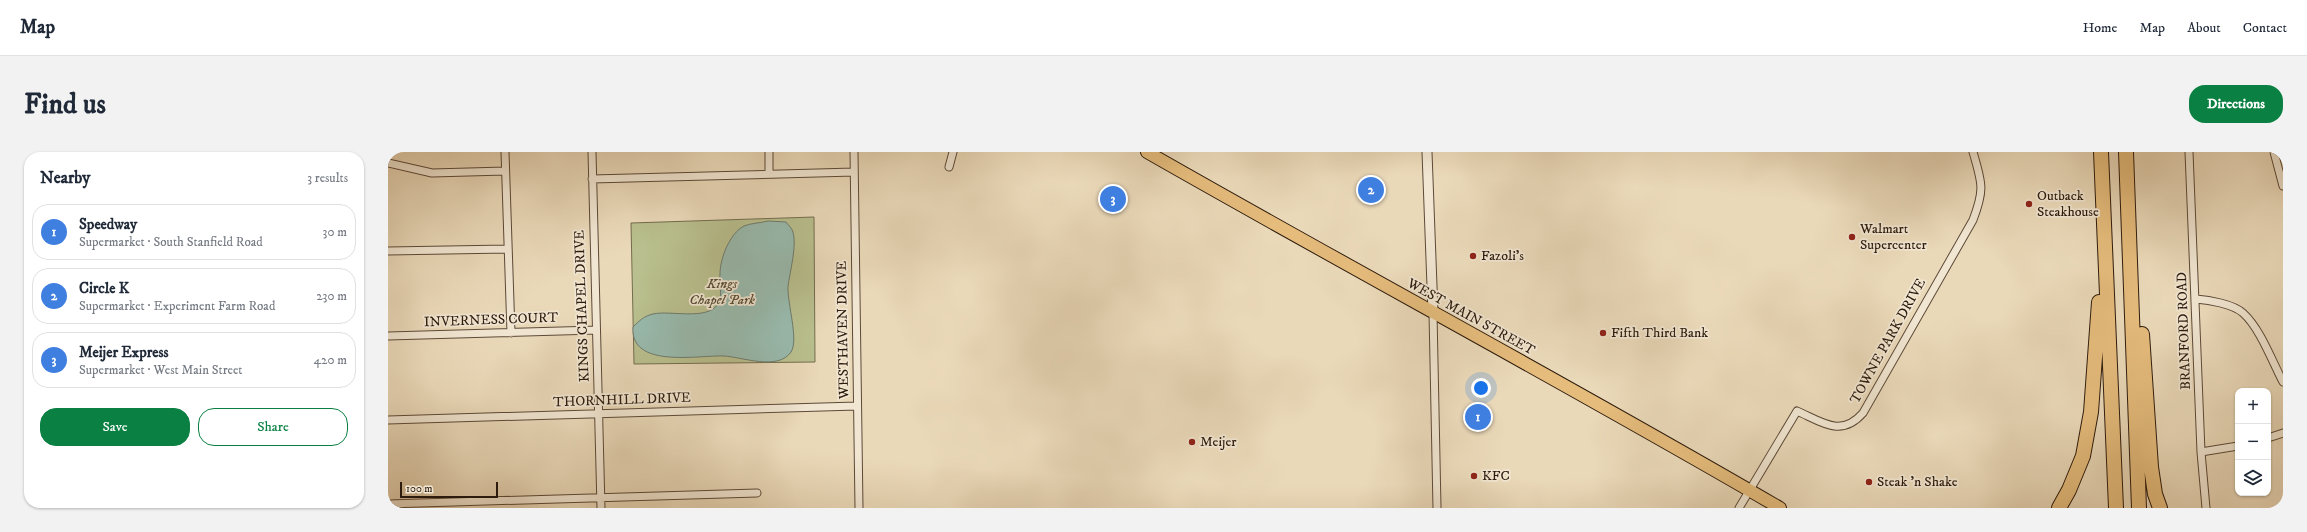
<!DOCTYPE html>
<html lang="en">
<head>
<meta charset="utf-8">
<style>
  :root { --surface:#fff; --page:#f2f2f3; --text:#1f2937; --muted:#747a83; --line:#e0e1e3; --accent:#0b8043 }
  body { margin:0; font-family:"IM FELL DW Pica",serif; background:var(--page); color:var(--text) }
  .controls { position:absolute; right:12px; bottom:12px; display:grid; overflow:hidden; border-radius:8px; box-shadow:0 1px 3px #0004 }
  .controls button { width:36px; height:36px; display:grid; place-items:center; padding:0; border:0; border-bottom:1px solid var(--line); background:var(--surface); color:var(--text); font:20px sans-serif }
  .scale { position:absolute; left:12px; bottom:10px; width:98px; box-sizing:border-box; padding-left:4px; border:2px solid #2d1b0d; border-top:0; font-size:11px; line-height:14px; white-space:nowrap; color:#2d1b0d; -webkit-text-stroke:3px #f1e6d2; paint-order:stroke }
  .you { position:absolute; left:1093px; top:236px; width:14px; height:14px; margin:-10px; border:3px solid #fff; border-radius:50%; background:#1a73e8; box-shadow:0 0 0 6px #1a73e833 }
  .badge { display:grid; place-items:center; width:26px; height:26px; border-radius:50%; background:var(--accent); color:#fff; font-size:13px; font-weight:700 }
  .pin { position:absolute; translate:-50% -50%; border:2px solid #fff; box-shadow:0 1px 4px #0006 }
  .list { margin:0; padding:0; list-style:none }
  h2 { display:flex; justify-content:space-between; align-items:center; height:52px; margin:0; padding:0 16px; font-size:17px }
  h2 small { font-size:13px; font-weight:400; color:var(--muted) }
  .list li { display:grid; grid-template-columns:26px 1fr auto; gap:12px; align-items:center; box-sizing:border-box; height:56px; margin:0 8px 8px; padding:0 8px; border:1px solid var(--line); border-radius:16px }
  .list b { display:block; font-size:15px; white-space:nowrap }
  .list p { margin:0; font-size:13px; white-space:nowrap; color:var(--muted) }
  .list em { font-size:13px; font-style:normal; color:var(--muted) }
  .actions { display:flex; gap:8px; padding:12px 16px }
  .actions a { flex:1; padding:9px 0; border:1px solid var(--accent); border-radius:16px; text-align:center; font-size:14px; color:var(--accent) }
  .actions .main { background:var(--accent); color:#fff }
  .icon { flex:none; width:22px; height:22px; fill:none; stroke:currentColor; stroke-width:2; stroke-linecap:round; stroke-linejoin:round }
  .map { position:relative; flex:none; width:1895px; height:356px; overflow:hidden; border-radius:16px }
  header { display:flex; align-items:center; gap:24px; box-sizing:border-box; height:56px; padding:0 20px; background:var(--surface); border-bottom:1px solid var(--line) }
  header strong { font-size:19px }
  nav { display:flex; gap:22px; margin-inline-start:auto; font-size:14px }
  .intro { display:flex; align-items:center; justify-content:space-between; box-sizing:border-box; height:96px; padding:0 24px }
  h1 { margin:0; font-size:28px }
  .button { padding:10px 18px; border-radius:16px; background:var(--accent); color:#fff; font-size:14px; font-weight:700 }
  main { display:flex; gap:24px; padding:0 24px }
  aside { flex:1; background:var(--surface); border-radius:16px; box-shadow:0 1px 3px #0004 }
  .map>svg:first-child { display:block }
  .green { fill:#b9bf8e; stroke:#736d4e }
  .water { fill:#98baad; stroke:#6d7a6d }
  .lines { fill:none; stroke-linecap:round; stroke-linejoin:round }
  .minor-casing { stroke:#5c4a38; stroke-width:9 }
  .tertiary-casing { stroke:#5c4a38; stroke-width:11 }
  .primary-casing { stroke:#2d1b0d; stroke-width:14 }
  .motorway-casing { stroke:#2d1b0d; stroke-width:16 }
  .minor { stroke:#f1e6d2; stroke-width:7 }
  .tertiary { stroke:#f1e6d2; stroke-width:9 }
  .primary { stroke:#e5bc7c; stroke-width:12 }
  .motorway { stroke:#e5bc7c; stroke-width:14 }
  .poi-dot { fill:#8f2418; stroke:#f1e6d2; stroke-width:1.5 }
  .labels { text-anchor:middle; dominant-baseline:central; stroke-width:3.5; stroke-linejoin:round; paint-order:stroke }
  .poi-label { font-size:14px; fill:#2d1b0d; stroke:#f1e6d2; text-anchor:start }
  .park-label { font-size:14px; font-style:italic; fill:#574c34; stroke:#f1e6d2 }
  .street-label { font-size:14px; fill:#2d1b0d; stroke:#f1e6d2 }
</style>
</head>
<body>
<header>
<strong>Map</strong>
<nav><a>Home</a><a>Map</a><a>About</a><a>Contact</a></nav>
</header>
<div class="intro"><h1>Find us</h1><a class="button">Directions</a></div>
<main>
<aside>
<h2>Nearby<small>3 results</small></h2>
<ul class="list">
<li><span class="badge" style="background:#3f7fe0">1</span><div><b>Speedway</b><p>Supermarket · South Stanfield Road</p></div><em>30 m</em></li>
<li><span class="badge" style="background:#3f7fe0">2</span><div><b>Circle K</b><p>Supermarket · Experiment Farm Road</p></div><em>230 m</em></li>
<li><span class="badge" style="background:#3f7fe0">3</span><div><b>Meijer Express</b><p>Supermarket · West Main Street</p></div><em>420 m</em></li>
</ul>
<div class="actions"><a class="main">Save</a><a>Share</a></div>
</aside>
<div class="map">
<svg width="1895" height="356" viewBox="0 0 1895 356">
  <rect width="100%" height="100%" fill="#ead9b9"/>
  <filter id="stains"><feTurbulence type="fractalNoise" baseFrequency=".005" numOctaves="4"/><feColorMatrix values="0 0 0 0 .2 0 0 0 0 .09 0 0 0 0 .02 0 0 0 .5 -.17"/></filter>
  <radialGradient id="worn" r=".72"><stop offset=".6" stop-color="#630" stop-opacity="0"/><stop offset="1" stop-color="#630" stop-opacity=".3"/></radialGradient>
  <!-- green -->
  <path class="green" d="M426,65l1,145 -181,2 -3,-141z"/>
  <!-- water -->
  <path class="water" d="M380,69l18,1c2,3 6,6 7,10 4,13 -3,40 -5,54 -1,17 11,54 3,66 -13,19 -49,5 -67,4 -26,-1 -94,13 -91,-29 6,-6 11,-11 20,-13 17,-4 54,7 65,-10 5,-8 1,-21 2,-30 0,-16 10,-41 24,-48 7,-3 17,-3 24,-5z"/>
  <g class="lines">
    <!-- minor casing -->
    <g class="minor-casing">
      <path id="minor" d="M117,0l6,181
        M204,0l9,356
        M381,0v22
        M466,0l5,356
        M1801,0l12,300 5,56
        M1886,0l9,34
        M0,11l44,10 73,-2
        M561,15l4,-15
        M204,27l262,-7
        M0,99l119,-2
        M1808,147c13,1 37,5 47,14 17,15 29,48 40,69
        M1045,161l4,195
        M0,184l208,-6
        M0,268l469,-14
        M1880,286l15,-5
        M1813,300l37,-6
        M0,352l369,-11
        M1351,356l58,-97c25,11 44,27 66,2l110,-193c12,-31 9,-37 0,-68"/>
    </g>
    <!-- tertiary casing -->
    <g class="tertiary-casing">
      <path id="tertiary" d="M1039,0l6,161"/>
    </g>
    <!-- primary casing -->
    <g class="primary-casing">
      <path id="primary" d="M759,0c210,120 424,234 633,356"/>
    </g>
    <!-- motorway casing -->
    <g class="motorway-casing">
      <path id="motorway" d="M1713,0l15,356
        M1738,0l13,356
        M1754,182l9,133 4,27 5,14
        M1671,356l10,-18 14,-34 8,-44 8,-110"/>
    </g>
    <!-- minor -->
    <use href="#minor" class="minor"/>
    <!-- tertiary -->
    <use href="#tertiary" class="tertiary"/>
    <!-- primary -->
    <use href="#primary" class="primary"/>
    <!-- motorway -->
    <use href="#motorway" class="motorway"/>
  </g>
  <!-- markers -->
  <g class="poi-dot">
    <circle cx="1641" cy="52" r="4"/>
    <circle cx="1464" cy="85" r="4"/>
    <circle cx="1085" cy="104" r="4"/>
    <circle cx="1215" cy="181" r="4"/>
    <circle cx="804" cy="290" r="4"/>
    <circle cx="1086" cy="324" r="4"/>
    <circle cx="1481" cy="330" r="4"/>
  </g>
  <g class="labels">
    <!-- poi labels -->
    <g class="poi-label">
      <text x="1649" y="44">Outback<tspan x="1649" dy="16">Steakhouse</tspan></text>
      <text x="1472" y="77">Walmart<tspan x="1472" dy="16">Supercenter</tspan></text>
      <text x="1093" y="104">Fazoli's</text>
      <text x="1223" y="181">Fifth Third Bank</text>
      <text x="812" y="290">Meijer</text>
      <text x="1094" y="324">KFC</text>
      <text x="1489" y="330">Steak 'n Shake</text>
    </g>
    <!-- park labels -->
    <g class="park-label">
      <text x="334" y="132">Kings<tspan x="334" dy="16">Chapel Park</tspan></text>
    </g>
    <!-- street labels -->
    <g class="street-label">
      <text transform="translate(194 154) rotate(-92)">KINGS CHAPEL DRIVE</text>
      <text transform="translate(1083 165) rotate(29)">WEST MAIN STREET</text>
      <text transform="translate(103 168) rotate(-2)">INVERNESS COURT</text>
      <text transform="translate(455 178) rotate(-91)">WESTHAVEN DRIVE</text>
      <text transform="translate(1796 179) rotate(-92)">BRANFORD ROAD</text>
      <text transform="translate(1500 189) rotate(-61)">TOWNE PARK DRIVE</text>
      <text transform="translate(234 248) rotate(-2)">THORNHILL DRIVE</text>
    </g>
  </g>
  <rect width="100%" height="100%" filter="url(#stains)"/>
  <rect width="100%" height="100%" fill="url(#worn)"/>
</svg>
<div class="controls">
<button>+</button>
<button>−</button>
<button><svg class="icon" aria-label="layers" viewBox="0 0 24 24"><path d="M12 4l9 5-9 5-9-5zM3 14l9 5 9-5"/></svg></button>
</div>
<div class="scale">100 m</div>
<div class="you"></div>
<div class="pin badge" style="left:1090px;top:265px;background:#3f7fe0">1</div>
<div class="pin badge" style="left:983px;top:38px;background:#3f7fe0">2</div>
<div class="pin badge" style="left:725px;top:47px;background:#3f7fe0">3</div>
</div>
</main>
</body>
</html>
